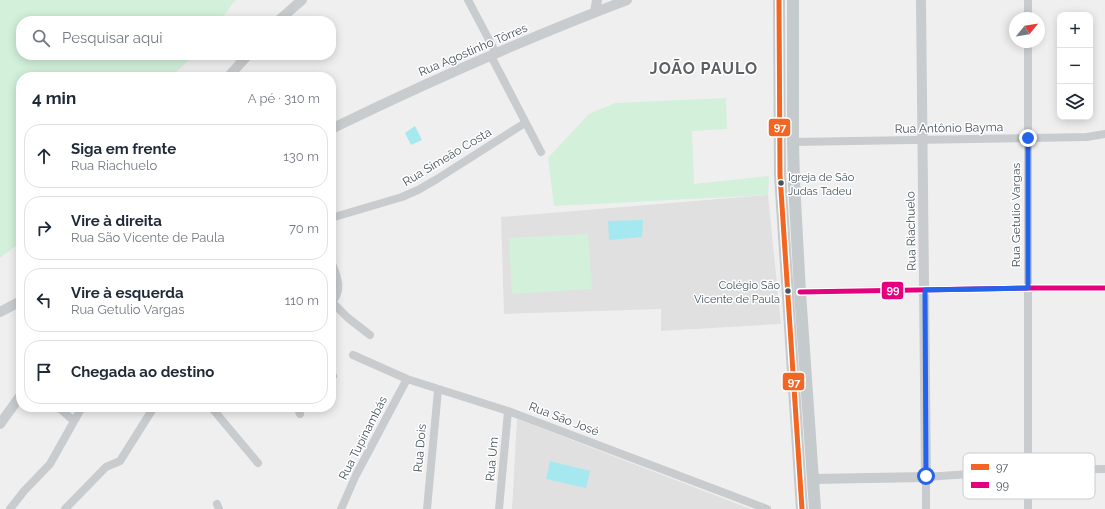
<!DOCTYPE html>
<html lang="pt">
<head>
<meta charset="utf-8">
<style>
  :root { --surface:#fff; --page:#f2f2f3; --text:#1f2937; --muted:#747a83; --line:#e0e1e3 }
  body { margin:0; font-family:Raleway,sans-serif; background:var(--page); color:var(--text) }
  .controls { position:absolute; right:12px; top:12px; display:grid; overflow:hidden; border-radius:8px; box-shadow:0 2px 10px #0003 }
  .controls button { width:36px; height:36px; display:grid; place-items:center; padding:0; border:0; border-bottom:1px solid var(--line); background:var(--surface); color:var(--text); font:20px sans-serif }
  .compass { position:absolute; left:1009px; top:12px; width:36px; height:36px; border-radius:50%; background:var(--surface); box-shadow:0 2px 10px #0003; rotate:60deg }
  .stop { position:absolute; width:12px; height:12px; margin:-9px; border:3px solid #2563eb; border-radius:50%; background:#fff }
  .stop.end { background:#2563eb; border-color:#fff; box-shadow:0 1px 4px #0008 }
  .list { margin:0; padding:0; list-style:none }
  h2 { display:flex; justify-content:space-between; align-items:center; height:52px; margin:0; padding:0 16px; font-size:17px }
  h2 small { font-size:13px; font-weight:400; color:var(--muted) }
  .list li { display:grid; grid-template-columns:26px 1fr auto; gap:12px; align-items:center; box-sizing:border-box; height:64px; margin:0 8px 8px; padding:0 8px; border:1px solid var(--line); border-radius:16px }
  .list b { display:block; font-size:15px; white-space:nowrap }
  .list p { margin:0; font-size:13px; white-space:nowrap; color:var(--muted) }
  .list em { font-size:13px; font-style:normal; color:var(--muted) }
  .icon { flex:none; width:22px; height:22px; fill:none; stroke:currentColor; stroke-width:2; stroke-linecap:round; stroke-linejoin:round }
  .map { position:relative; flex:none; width:1105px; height:509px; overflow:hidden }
  .search { position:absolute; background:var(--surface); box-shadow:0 2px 10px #0003; left:16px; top:16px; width:320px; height:44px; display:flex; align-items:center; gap:10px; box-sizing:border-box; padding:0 14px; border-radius:16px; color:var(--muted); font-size:15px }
  .panel { position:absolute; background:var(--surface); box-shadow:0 2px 10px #0003; left:16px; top:72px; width:320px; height:340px; border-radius:16px }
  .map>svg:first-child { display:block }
  .education { fill:#e1e0e1 }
  .green { fill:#d2f0da }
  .water { fill:#a6e8ef }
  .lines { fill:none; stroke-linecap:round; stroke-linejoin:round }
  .minor { stroke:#c8ccce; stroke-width:8 }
  .tertiary { stroke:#c8ccce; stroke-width:10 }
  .primary { stroke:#c5cacc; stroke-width:12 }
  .bus-1-casing { stroke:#fff; stroke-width:8 }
  .bus-2-casing { stroke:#fff; stroke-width:8 }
  .bus-1 { stroke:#f26522; stroke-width:5 }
  .bus-2 { stroke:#e5007d; stroke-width:5 }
  .route { stroke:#2563eb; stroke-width:5 }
  .bus-dot { fill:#45545c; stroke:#fff; stroke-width:1.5 }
  .labels { text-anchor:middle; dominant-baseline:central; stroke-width:3; stroke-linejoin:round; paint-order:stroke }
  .bus-label { font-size:11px; fill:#45545c; stroke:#fff; text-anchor:start }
  .street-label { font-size:12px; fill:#45545c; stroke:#fff }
  .district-label { font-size:16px; font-weight:bold; letter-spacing:1px; fill:#5a5f63; stroke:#fff }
  .key { fill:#fff; stroke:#c7ccce; stroke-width:1 }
  .key-label { font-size:11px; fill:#45545c }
  .line-badge { stroke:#fff; stroke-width:1.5 }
  .badge-label { font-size:11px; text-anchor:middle; font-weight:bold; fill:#fff }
</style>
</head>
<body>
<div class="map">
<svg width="1105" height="509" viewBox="0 0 1105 509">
  <rect width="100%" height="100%" fill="#f0efef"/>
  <!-- education -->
  <path class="education" d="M768,195l13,129 -120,7v-22l-157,5 -3,-97z
    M517,419l234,90h-239z"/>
  <!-- green -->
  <path class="green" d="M0,0h236l-3,3 -13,18h-199v34h173l-23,22h-150v165l-21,16z
    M726,98l1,31 -35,2 2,53 75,-8 -1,19 -214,11 -6,-48 41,-44 26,-11z
    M588,234l4,55 -80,5 -3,-56z"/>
  <!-- water -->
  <path class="water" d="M415,126l7,14 -11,5 -6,-12z
    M643,220l-1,17 -33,3 -1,-19z
    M550,461l40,10 -4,17 -40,-9z"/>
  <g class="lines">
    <!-- minor -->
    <path class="minor" d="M468,0l28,53
      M1028,18v-18
      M491,56l50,96
      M793,142l294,-5 18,-3
      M331,218l71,-21 16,-7 19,-11 88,-56
      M331,261c6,15 13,29 0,42
      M800,292l228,-4h77
      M332,302l16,16 22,17
      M353,355l54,24 101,32 259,98
      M331,373l2,3
      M58,407l16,14
      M211,407l47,56
      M297,407l3,7
      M217,504l2,5
      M10,509l14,-18 26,-27 32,-57
      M65,509l41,-42 14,-6 34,-54
      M341,509l15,-34 51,-96
      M427,509l11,-119
      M499,509l9,-98
      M926,509v-32l102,-7 77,-1
      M1028,509v-467"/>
    <!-- tertiary -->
    <path class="tertiary" d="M595,12l2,-12
      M278,21l24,-21
      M228,77l20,-22
      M331,129c97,-47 196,-91 296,-129
      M0,312l21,-11
      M0,424l21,-29
      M813,479l113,-2 -5,-477"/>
    <!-- primary -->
    <path class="primary" d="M779,0l1,175 22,334
      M793,0v142l1,40 6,110 15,217"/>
    <!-- bus-1 casing -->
    <g class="bus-1-casing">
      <path id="bus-1" d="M779,0l1,175 22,334"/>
    </g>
    <!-- bus-2 casing -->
    <g class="bus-2-casing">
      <path id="bus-2" d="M800,292l228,-4h77"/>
    </g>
    <!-- bus-1 -->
    <use href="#bus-1" class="bus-1"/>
    <!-- bus-2 -->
    <use href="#bus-2" class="bus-2"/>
  </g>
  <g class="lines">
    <!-- route -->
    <path class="route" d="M926,476l-1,-186 103,-2v-150"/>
  </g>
  <!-- markers -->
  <g class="bus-dot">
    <circle cx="781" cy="183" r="3.5"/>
    <circle cx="788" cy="291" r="3.5"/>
  </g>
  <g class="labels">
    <!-- bus labels -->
    <g class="bus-label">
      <text x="788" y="177">Igreja de São<tspan x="788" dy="14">Judas Tadeu</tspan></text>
      <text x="780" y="285" text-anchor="end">Colégio São<tspan x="780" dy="14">Vicente de Paula</tspan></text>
    </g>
    <!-- street labels -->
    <g class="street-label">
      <text transform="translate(473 50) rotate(-23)">Rua Agostinho Tôrres</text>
      <text transform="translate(949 128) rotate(-1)">Rua Antônio Bayma</text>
      <text transform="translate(447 157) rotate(-31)">Rua Simeão Costa</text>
      <text transform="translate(1016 215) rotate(-90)">Rua Getulio Vargas</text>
      <text transform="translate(911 231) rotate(-91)">Rua Riachuelo</text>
      <text transform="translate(564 419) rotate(21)">Rua São José</text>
      <text transform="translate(363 438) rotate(-63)">Rua Tupinambás</text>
      <text transform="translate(420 448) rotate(-85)">Rua Dois</text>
      <text transform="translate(492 459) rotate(-85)">Rua Um</text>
    </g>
    <!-- district labels -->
    <g class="district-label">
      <text x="704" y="68">JOÃO PAULO</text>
    </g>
  </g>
  <!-- legend -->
  <rect x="963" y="453" width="132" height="46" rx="6" class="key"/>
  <rect x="971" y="464" width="18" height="6" fill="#f26522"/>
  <rect x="971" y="482" width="18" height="6" fill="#e5007d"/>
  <g class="key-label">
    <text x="996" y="471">97</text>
    <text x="996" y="489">99</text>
  </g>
  <g class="line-badge">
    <rect x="768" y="118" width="23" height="19" rx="4" fill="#f26522"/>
    <rect x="881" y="281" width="23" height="19" rx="4" fill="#e5007d"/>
    <rect x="782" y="372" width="23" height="19" rx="4" fill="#f26522"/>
  </g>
  <g class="badge-label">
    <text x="780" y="131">97</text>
    <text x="893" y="294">99</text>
    <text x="794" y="386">97</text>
  </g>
</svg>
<div class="controls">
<button>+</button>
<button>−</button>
<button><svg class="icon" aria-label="layers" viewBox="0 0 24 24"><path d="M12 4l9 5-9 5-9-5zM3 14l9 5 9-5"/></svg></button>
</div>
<svg class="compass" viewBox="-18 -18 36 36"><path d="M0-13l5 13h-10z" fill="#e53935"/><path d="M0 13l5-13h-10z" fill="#747a83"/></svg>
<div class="stop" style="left:926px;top:476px"></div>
<div class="stop end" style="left:1028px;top:138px"></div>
<div class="search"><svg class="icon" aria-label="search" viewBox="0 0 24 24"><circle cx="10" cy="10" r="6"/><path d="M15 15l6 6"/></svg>Pesquisar aqui</div>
<section class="panel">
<h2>4 min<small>A pé · 310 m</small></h2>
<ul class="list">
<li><svg class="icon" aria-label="ahead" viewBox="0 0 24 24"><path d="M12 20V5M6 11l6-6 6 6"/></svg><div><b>Siga em frente</b><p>Rua Riachuelo</p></div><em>130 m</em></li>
<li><svg class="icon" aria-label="right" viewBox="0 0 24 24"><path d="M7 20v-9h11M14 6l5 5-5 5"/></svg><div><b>Vire à direita</b><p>Rua São Vicente de Paula</p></div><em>70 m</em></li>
<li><svg class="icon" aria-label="left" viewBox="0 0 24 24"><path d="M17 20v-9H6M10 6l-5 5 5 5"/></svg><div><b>Vire à esquerda</b><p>Rua Getulio Vargas</p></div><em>110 m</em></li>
<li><svg class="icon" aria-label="arrive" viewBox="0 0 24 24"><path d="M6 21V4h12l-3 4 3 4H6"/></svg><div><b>Chegada ao destino</b></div></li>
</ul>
</section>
</div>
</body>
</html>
